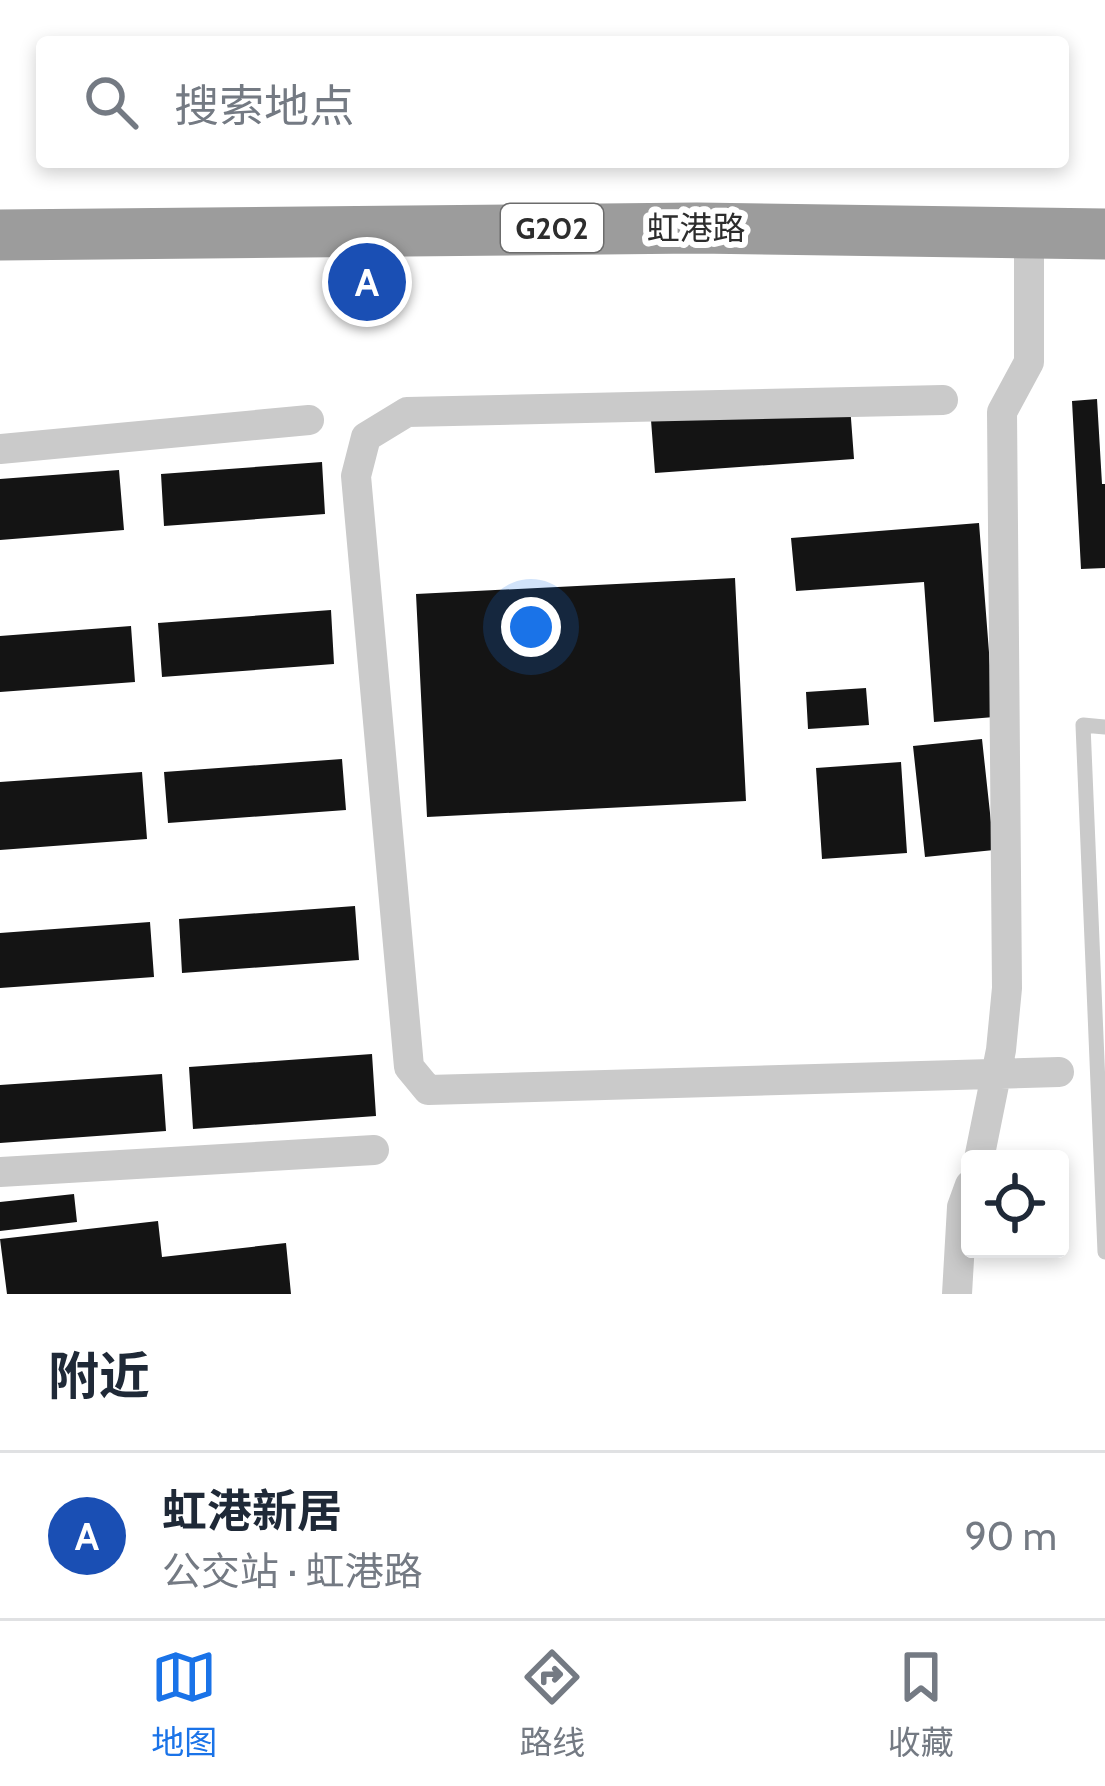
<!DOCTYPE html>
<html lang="zh">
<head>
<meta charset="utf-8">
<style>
  :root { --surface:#fff; --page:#f2f2f3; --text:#1f2937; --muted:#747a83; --line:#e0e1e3; --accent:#1a73e8 }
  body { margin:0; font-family:Cabin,"Noto Sans SC",sans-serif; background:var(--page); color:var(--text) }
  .controls { position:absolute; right:36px; bottom:36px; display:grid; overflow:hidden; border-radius:12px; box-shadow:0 6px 18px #0003 }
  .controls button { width:108px; height:108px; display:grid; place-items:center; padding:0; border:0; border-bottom:3px solid var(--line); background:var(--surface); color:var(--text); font:60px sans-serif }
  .you { position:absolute; left:531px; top:627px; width:42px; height:42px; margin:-30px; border:9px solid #fff; border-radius:50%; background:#1a73e8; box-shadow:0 0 0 18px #1a73e833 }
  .badge { display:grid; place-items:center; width:78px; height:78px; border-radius:50%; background:var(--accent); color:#fff; font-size:39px; font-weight:700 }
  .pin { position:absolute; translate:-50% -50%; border:6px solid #fff; box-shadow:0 3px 12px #0006 }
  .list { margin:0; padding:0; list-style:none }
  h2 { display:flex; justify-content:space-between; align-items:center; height:156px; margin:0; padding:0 48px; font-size:51px }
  h2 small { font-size:39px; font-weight:400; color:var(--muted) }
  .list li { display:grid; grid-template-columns:78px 1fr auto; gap:36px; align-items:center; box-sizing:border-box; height:168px; padding:0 48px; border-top:3px solid var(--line) }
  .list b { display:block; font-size:45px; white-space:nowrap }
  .list p { margin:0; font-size:39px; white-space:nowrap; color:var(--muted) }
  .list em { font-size:39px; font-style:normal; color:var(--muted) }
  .icon { flex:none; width:66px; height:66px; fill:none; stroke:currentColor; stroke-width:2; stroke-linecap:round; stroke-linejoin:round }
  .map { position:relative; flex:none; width:1105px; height:1294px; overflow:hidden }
  .search { position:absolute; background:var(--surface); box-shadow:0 6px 18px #0003; left:36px; right:36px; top:36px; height:132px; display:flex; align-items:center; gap:30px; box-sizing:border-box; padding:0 42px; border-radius:12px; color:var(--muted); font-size:45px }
  .sheet { height:324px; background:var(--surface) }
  nav { display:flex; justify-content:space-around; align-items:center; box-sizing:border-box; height:168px; border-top:3px solid var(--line); background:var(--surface); font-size:33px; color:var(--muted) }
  nav a { display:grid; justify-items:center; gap:6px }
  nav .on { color:var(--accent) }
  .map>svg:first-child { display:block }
  .building { fill:#141414 }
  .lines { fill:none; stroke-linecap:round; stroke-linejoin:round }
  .service { stroke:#cacaca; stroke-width:15 }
  .minor { stroke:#cacaca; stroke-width:30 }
  .trunk { stroke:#9c9c9c; stroke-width:51 }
  .labels { text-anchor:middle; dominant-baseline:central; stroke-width:12; stroke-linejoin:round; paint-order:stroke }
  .shield { fill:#fff; stroke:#6c6c6c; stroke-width:3 }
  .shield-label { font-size:30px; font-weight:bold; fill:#2d2d2d }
  .street-label { font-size:33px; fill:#2d2d2d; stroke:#fff }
</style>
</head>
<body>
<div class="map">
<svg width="1105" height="1294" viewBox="0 0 1105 1294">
  <rect width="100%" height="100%" fill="#fff"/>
  <!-- building -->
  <path class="building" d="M1097,399l5,85h3v84l-24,1 -9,-168z
    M850,405l4,54 -199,14 -4,-53z
    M322,462l3,52 -161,12 -3,-52z
    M119,470l5,60 -124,10v-61z
    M979,523l15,194 -60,5 -10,-140 -128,9 -5,-53z
    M735,578l11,223 -319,16 -11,-223z
    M331,610l3,54 -172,13 -4,-54z
    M131,626l4,56 -135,10v-56z
    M866,688l3,37 -61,4 -2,-37z
    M982,739l12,111 -69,7 -12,-111z
    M342,759l4,51 -178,13 -4,-51z
    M901,762l6,91 -85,6 -6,-91z
    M142,772l5,67 -147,11v-68z
    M355,906l4,54 -177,13 -3,-54z
    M150,922l4,55 -154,11v-55z
    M372,1054l4,62 -183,13 -4,-62z
    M162,1074l4,57 -166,12v-58z
    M74,1194l3,28 -77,9v-29z
    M158,1221l4,36 124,-14 5,51h-284l-7,-55z"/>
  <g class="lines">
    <!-- service -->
    <path class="service" d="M1105,727l-22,-2 22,527"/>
    <!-- minor -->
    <path class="minor" d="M943,400l-536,12 -41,25 -10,39 53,591 19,23 631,-18
      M0,449l309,-29
      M979,1159l22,-109 6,-62 -5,-576 27,-50v-129
      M0,1172l374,-22
      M957,1294l5,-87 8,-22"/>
    <!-- trunk -->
    <path class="trunk" d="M0,235l697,-7 408,6"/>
  </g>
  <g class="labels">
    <!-- shield labels -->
    <rect class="shield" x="501" y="204" width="102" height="48" rx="9"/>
    <g class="shield-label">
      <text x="552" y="228">G202</text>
    </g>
    <!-- street labels -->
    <g class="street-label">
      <text x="696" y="228">虹港路</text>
    </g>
  </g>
</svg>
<div class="controls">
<button><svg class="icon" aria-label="locate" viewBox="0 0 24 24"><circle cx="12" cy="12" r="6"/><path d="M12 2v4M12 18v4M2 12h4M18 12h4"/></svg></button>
</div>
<div class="you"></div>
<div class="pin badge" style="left:367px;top:282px;background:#1a4fb4">A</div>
<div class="search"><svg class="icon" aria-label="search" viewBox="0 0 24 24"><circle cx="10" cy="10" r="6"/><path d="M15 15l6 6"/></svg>搜索地点</div>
</div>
<section class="sheet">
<h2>附近<small></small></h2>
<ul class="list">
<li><span class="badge" style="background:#1a4fb4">A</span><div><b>虹港新居</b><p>公交站 · 虹港路</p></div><em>90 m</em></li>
</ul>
</section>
<nav>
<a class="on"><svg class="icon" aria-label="map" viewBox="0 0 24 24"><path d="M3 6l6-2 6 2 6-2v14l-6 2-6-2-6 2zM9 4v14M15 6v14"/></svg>地图</a>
<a><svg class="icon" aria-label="directions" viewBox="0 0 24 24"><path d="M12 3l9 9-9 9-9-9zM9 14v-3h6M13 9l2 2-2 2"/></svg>路线</a>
<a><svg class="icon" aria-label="saved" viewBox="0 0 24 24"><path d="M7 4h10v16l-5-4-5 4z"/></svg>收藏</a>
</nav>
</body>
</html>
